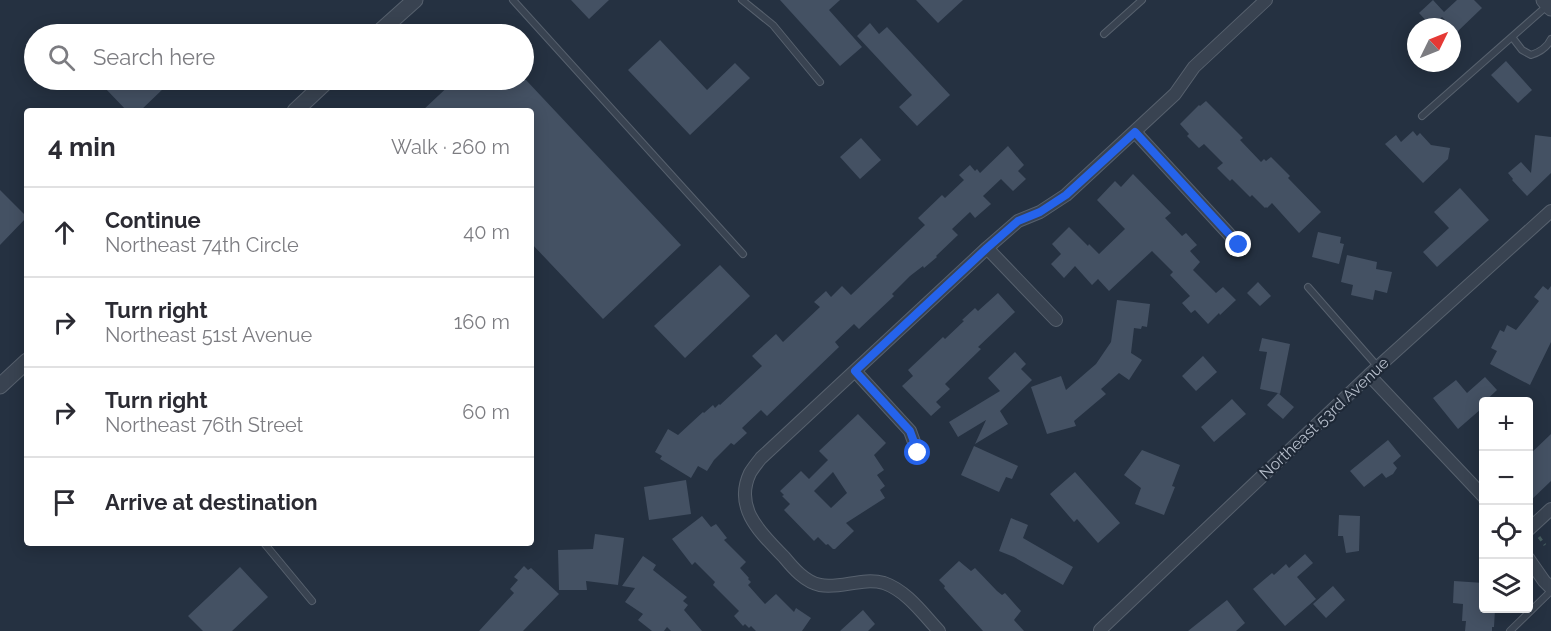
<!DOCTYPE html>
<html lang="en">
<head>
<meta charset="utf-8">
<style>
  :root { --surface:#fff; --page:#f7f7f7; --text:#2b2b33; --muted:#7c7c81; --line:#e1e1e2 }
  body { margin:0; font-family:Raleway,sans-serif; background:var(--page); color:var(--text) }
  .controls { position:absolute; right:18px; bottom:18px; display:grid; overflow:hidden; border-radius:6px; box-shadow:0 3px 15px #0003 }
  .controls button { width:54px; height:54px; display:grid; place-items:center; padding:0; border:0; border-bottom:2px solid var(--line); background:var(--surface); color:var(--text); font:30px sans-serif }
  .compass { position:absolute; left:1407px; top:18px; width:54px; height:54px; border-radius:50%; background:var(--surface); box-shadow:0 3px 15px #0003; rotate:47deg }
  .stop { position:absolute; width:18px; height:18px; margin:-14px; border:4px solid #2563eb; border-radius:50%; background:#fff }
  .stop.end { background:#2563eb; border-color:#fff; box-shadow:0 2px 6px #0008 }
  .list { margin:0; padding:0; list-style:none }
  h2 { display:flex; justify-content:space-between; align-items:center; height:78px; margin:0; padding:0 24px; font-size:26px }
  h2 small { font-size:20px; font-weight:400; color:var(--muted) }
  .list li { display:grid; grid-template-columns:39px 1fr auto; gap:18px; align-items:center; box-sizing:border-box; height:90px; padding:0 24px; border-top:2px solid var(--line) }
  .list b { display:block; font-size:22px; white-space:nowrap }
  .list p { margin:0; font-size:20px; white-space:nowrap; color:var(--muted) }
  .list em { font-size:20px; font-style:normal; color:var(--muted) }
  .icon { flex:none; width:33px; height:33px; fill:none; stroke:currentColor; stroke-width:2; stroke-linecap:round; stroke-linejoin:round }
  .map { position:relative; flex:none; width:1551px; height:631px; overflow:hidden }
  .search { position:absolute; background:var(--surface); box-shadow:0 3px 15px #0003; left:24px; top:24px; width:510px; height:66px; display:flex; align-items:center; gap:15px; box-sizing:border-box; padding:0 21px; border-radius:33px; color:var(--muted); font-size:22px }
  .panel { position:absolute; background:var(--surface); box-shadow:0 3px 15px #0003; left:24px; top:108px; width:510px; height:438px; border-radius:6px }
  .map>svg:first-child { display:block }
  .building { fill:#445163; fill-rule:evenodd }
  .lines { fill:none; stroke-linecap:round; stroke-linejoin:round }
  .service-casing { stroke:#57616e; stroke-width:8 }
  .minor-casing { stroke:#57616e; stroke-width:14 }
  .tertiary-casing { stroke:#57616e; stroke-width:17 }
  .path { stroke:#455c5f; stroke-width:3; stroke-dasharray:4.5 4.5; stroke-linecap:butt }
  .service { stroke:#394351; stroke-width:6 }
  .minor { stroke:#394351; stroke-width:12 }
  .tertiary { stroke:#394351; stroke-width:15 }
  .route { stroke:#2563eb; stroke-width:8 }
  .labels { text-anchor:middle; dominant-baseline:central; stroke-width:4.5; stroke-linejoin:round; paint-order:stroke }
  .street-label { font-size:16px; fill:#b6becb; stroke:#1e2836 }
</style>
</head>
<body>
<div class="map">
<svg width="1551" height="631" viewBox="0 0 1551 631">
  <rect width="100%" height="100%" fill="#253141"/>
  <!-- building -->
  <path class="building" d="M571,0h38l-20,19z
    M780,0h60l-11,10 33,37 -22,19z
    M916,0h47l-25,23z
    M1433,0l11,12 13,-12h17l8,8 -25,24 -15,-15 -10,10 -13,-14z
    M870,23l9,11 8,-7 63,68 -33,31 -18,-19 13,-12 -55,-59z
    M660,40l47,50 28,-27 15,15 -60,57 -62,-65z
    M1506,61l26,29 -14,13 -27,-28z
    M114,80h44l7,7 -25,24h-13l-22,-23z
    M455,80h71l155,165 -78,74 -72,-76v-132h-109z
    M1206,101l37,37 -3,2 21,22 3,-3 2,2 5,-4 19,19 -2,2 33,34 -22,21 -27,-30 -5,5 -1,-1 -1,1 -13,-13 -2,2 -18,-18 -2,2 -13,-13 6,-5 -19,-19 -5,4 -12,-12 2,-2 -9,-10 19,-19 1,1z
    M1413,131l4,5 3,-3 11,12 19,3 -2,11 -25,24 -38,-39 11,-9 5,7z
    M1535,135l16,2v36l-24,23 -15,-16 1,-1 -5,-6 13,-11 10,11z
    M861,138l20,22 -21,19 -20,-22z
    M1008,146l16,19 -6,6 8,8 -13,12 -12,-12 -18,17 8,8 -16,14 -5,-6 -18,17 6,6 -22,21 1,1 -13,11 -1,-2 -13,10 -18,18 2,2 -35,33 -5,-5 -19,18 4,5 -72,69 -6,-6 -19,18 5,5 -13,12 -3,-2 -17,17 -7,11 -9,-5 -7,12 -31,-19 2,-3 -7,-4 13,-23 10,6 25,-23 1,1 9,-8 2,3 4,-4 1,1 42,-39 -10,-10 24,-22 7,8 37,-35 -6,-5 12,-11 5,6 11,-11 9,9 74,-70 -7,-7 24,-23 3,3 19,-18 -5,-5 11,-10 5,6 2,-2 3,4z
    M1133,174l38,39 -6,5 17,18 4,-3 11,12 -7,6 10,11 -7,8 23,23 7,-6 13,13 -16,15 -1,-2 -11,11 -13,-14 -4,3 -9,-10 8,-7 -20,-21 3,-3 -21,-21 -43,40 -11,-12 -6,6 -17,-19 -11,12 -13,-14 10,-10 -9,-10 17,-17 19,19 1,-2 10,10 26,-25 -28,-29 18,-19 6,6z
    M1460,188l29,32 -52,47 -14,-15 26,-24 -15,-16z
    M0,190l27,27 -27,28z
    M1318,232l23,5 -1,6 4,1 -5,20 -27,-7z
    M1347,255l30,7 -1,7 16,3 -5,21 -12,-3 -2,10 -22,-5 2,-10 -12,-3z
    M720,265l30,31 -65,62 -31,-32z
    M1258,282l13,14 -11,10 -13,-13z
    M1543,286l5,4 3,-4v56l-21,43 -40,-21 7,-13 -6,-3 9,-18 4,2 3,-7 9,5 23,-29 -5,-4z
    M998,293l17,19 -37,35 3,2 -36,35 5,5 -14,13 5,5 -10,9 -29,-30 11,-10 -5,-6 35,-33 2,2 19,-18 -2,-1 13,-12 3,3z
    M1117,300l33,4 -3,23 -5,-1 -1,3 -7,-1 -3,25 11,7 -13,20 -10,-7 -18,16 5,5 -32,27 2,5 -29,8 -16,-47 30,-11 5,14 30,-26 15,-22z
    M1262,338l28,6 -10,50 -2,-1 16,14 -11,12 -16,-14 11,-12 -18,-4 7,-37 -8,-1z
    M1015,352l11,12 -5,5 11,11 -32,31 8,13 -33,20 11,-24 -28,17 -9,-15 51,-31 -12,-13z
    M1203,356l14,16 -21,19 -14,-15z
    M1485,377l12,13 -18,17 2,2 -23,20 -25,-31 23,-18 11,13z
    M1232,399l14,15 -32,28 -13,-15z
    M858,414l28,29 -12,12 10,15 -7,5 8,11 -5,4 5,8 -39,25 8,8 -19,18h-2l-5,-5 -2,1 -8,-8 -4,4 -30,-31 6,-6 -8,-8 2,-1 -4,-4 21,-20 8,8 19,-19 -9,-9zM833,472l14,21 -16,15 -17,-17z
    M1551,434v47l-23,22v-47z
    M1388,440l13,16 -8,7 4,5 -4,6 -7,4 -4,-5 -18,14 -14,-16z
    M974,446l44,20 -6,13 -6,-2 -7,15 -38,-17z
    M1142,450l38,15 -8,21 3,1 -11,28 -29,-11 6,-16 -17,-13z
    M1075,472l45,51 -22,20 -21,-24 -3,3 -24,-28z
    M686,480l5,34 -42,6 -5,-33z
    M1339,515l21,1 -1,35 -13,2 -3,-17h-5z
    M702,516l9,11 5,-3 11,14 -3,2 22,22 -6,6 9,10 -1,1 3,3 -3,3 17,19 11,-10 18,18 2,-4 15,10 -9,13h-46l-5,-5 -2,2 -4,-4 -2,2 -9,-10 5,-5 -26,-26 2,-3 -20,-20 -3,3 -20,-26z
    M1011,518l17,7 -5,13 50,29 -10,18 -49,-28 -15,-6z
    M595,534l29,4 -6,47 -32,-4 1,9h-28l-1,-40 35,-1z
    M1305,554l8,9 -16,14 19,22 -31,27 -32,-37 19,-16 2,2 12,-11 3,4z
    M643,556l13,9 -3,5 34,27 -4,4 5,4 -4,5 18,21h-31l-4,-4 -3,4h-12l-14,-11 5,-6 -18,-12 10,-14 -13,-2z
    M959,561l12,10 4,-3 22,23 5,4 3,-2 16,18 -7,9 10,11h-41l-39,-43 1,-2 -6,-6z
    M524,566l4,4 3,-2 28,26 -36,37h-44l35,-38 -4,-4 8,-9 -4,-3z
    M240,567l28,30 -36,34h-29l-15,-15z
    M1454,581l30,2v26h11l-1,18h-2v4h-27l1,-10h-4l1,-17 -10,-1z
    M1333,586l12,14 -19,18 -13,-14z
    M1227,600l18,23 -9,8h-48z
    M863,610l12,14 -7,7h-28z"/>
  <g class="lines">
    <!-- service casing -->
    <g class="service-casing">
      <path id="service" d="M513,0l230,254
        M742,0l31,25 47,57
        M1104,34l38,-34
        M1512,37l10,13 9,5c9,-3 16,-7 20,-16
        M1422,116l126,-111
        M1308,287l70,80
        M264,543l48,58
        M1510,631l41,-40"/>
    </g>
    <!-- minor casing -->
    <g class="minor-casing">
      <path id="minor" d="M1135,132l104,113
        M987,248l69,72
        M855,371l55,60 8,22
        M1369,375l115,122
        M1528,530l23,-21
        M1528,558l16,23 7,7
        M1100,630l269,-255 182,-164
        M939,631c-16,-17 -32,-40 -55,-48 -22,-6 -43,6 -64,2 -15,-3 -27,-17 -36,-28 -22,-23 -51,-48 -34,-84 3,-5 7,-10 11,-15l226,-210 31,-27 22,-9 26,-17 109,-101 19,-27 72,-67"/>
    </g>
    <!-- tertiary casing -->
    <g class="tertiary-casing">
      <path id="tertiary" d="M1544,0l7,8
        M377,34l38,-34
        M295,111l33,-31
        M0,386l27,-25"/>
    </g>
    <!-- path -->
    <path class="path" d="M1539,537l6,8"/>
    <!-- service -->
    <use href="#service" class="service"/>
    <!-- minor -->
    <use href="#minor" class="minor"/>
    <!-- tertiary -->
    <use href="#tertiary" class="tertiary"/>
  </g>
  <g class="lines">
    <!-- route -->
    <path class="route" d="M918,453l-8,-22 -55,-60 132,-123 31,-27 22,-9 26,-17 69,-63 104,113"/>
  </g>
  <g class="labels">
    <!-- street labels -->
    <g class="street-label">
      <text transform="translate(1324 418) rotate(-43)">Northeast 53rd Avenue</text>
    </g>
  </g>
</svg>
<div class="controls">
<button>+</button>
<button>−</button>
<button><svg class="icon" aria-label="locate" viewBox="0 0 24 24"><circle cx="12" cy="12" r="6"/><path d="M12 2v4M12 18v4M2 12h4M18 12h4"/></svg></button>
<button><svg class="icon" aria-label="layers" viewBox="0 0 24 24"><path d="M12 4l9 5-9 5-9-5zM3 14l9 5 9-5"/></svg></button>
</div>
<svg class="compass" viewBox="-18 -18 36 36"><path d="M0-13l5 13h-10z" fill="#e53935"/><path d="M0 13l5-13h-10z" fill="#7c7c81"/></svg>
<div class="stop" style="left:918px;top:453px"></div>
<div class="stop end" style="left:1239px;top:245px"></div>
<div class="search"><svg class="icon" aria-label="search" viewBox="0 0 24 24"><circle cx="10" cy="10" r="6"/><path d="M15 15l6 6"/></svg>Search here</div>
<section class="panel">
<h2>4 min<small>Walk · 260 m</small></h2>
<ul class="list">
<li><svg class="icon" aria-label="ahead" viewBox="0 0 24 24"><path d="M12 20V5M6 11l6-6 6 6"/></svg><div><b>Continue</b><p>Northeast 74th Circle</p></div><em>40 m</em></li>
<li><svg class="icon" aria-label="right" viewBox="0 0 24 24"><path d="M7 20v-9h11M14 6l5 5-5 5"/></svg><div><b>Turn right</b><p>Northeast 51st Avenue</p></div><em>160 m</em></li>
<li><svg class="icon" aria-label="right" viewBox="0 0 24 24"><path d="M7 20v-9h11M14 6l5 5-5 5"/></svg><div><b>Turn right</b><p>Northeast 76th Street</p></div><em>60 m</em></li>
<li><svg class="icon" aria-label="arrive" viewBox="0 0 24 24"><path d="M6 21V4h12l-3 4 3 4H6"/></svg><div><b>Arrive at destination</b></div></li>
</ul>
</section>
</div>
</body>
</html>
